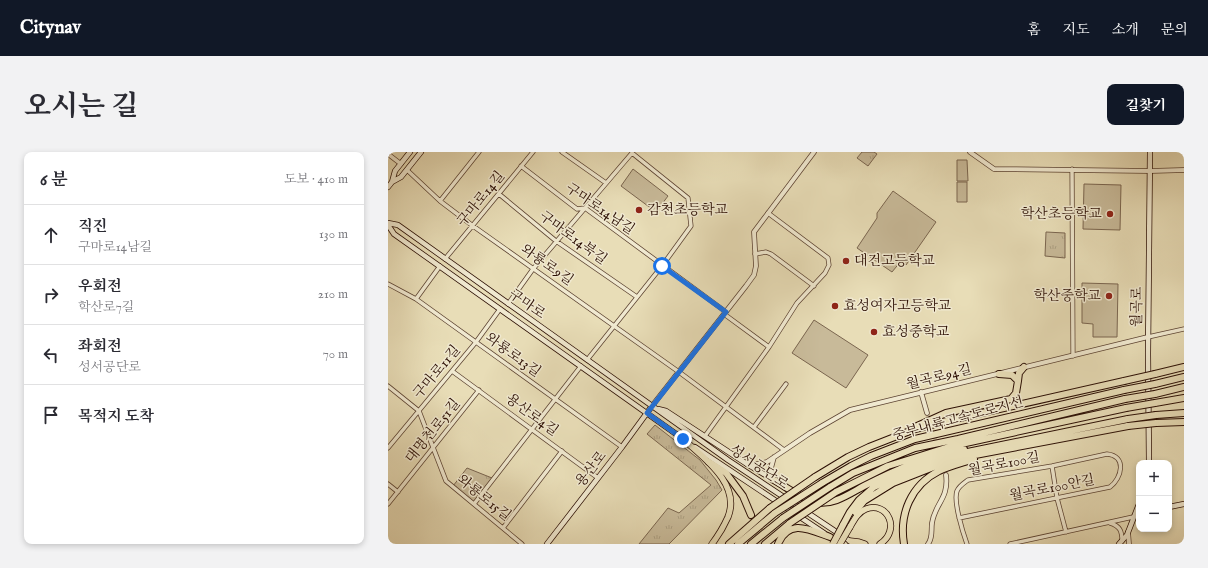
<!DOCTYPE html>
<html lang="ko">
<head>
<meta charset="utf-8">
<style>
  :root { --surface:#fff; --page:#f2f2f3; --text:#2b2b33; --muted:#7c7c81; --line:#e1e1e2; --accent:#111827 }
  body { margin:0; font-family:"IM FELL English","Noto Serif KR",serif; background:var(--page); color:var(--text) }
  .controls { position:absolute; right:12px; bottom:12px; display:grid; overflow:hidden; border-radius:8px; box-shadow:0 2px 6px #0003 }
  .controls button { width:36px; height:36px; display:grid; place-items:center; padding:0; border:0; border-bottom:1px solid var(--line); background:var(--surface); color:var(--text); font:20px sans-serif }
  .stop { position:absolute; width:12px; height:12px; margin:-9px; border:3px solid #1a73e8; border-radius:50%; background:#fff }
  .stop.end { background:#1a73e8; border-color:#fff; box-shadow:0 1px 4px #0008 }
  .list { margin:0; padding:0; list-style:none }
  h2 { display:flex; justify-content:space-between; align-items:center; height:52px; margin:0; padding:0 16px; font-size:17px }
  h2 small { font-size:13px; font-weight:400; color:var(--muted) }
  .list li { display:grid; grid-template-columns:26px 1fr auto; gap:12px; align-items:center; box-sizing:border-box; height:60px; padding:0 16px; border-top:1px solid var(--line) }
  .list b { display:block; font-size:15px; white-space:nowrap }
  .list p { margin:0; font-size:13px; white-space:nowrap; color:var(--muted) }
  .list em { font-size:13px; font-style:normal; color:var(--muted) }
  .icon { flex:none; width:22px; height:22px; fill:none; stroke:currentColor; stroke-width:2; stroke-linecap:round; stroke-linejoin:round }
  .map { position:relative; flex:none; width:796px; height:392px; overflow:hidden; border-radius:8px }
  header { display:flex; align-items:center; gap:24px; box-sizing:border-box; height:56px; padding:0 20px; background:var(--accent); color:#fff }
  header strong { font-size:19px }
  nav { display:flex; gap:22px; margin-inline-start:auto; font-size:14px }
  .intro { display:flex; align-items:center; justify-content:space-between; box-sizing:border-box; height:96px; padding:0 24px }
  h1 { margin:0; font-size:28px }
  .button { padding:10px 18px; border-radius:8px; background:var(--accent); color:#fff; font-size:14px; font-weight:700 }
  main { display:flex; gap:24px; padding:0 24px }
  aside { flex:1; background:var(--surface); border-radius:8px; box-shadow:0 2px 6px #0003 }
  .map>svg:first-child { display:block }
  .green { fill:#c8ba99; stroke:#7a654f }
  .park { fill:url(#park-tufts); stroke:#7a654f }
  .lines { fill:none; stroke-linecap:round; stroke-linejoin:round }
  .tertiary-tunnel { stroke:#ccbe9c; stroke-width:4; stroke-dasharray:4 2; stroke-linecap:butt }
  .motorway-tunnel { stroke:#ccbe9c; stroke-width:6; stroke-dasharray:6 3; stroke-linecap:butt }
  .minor-casing { stroke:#5c4332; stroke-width:5 }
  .tertiary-casing { stroke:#5c4332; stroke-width:5.5 }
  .secondary-casing { stroke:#2d1005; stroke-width:6 }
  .trunk-casing { stroke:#2d1005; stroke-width:7 }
  .motorway-casing { stroke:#2d1005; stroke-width:8 }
  .minor { stroke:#f0e9d0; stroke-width:3.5 }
  .tertiary { stroke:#f0e9d0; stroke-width:4 }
  .secondary { stroke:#f0e9d0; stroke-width:4.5 }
  .trunk { stroke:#e8ddb7; stroke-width:5.5 }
  .motorway { stroke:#e8ddb7; stroke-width:6 }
  .trunk-bridge-casing { stroke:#2d1005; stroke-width:7; stroke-linecap:butt }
  .motorway-bridge-casing { stroke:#2d1005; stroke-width:8; stroke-linecap:butt }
  .trunk-bridge { stroke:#e8ddb7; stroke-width:5.5 }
  .motorway-bridge { stroke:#e8ddb7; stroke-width:6 }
  .route { stroke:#1a73e8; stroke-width:5 }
  .poi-dot { fill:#8f2418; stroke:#f0e9d0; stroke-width:1.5 }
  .labels { text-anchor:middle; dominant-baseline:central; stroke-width:3; stroke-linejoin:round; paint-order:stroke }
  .street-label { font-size:14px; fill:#2d1005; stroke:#f0e9d0 }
  .poi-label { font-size:14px; fill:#2d1005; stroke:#f0e9d0; text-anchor:start }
</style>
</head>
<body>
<header>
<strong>Citynav</strong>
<nav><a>홈</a><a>지도</a><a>소개</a><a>문의</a></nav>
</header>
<div class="intro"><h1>오시는 길</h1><a class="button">길찾기</a></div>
<main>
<aside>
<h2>6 분<small>도보 · 410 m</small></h2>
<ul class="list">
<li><svg class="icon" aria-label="ahead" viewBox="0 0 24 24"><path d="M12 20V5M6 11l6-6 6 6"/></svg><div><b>직진</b><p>구마로14남길</p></div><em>130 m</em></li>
<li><svg class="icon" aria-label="right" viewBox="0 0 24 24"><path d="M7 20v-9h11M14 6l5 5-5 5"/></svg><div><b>우회전</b><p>학산로7길</p></div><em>210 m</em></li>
<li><svg class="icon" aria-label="left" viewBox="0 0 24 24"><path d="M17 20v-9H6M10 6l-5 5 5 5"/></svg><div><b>좌회전</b><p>성서공단로</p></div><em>70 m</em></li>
<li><svg class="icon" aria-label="arrive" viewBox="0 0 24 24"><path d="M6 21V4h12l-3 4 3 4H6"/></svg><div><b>목적지 도착</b></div></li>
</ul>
</aside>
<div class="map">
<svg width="796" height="392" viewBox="0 0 796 392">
  <defs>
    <pattern id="park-tufts" width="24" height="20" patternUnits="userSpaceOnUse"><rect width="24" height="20" fill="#c8ba99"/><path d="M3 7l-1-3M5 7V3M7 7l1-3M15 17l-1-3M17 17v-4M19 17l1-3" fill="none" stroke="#ac9f82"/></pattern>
  </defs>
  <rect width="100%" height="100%" fill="#e8ddb7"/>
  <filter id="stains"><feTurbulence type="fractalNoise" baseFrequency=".005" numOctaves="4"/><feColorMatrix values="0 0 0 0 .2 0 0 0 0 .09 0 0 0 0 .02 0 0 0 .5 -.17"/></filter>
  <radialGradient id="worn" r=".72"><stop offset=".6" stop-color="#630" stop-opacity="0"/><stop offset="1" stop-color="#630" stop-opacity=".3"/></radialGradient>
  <!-- green -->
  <path class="green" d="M579,8l1,21h-11v-21z
    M245,17l35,27 -12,16 -35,-26z
    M569,30h10v20h-10z
    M696,32l37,1 -1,45 -37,-1z
    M505,39l43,31 -30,43 -5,-4 -9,11 -35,-24 20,-30v-5z
    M694,131l36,1 -1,53h-24v-13l-11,-1z
    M426,168l54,35 -22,33 -54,-35z"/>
  <!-- park -->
  <path class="park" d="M474,0h12l3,2 -9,12 -11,-8z
    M658,80l19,1v25l-20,-2z
    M267,273l45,35 16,20 6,10 -53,54h-30l29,-36 11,5 32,-28 -64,-51z
    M79,316l25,10 -18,24 -21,-16z"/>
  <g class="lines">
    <!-- tertiary-tunnel -->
    <path class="tertiary-tunnel" d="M539,261l10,32"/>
    <!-- motorway-tunnel -->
    <path class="motorway-tunnel" d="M363,363l10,29"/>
    <!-- minor casing -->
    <g class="minor-casing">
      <path id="minor" d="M174,0l44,31
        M0,2l13,10
        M133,14l56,43 8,-1 141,104
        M684,17l1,187
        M19,18l33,31 33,25 206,146 105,78
        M111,42l57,47 81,56
        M52,49l39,-49
        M367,102l11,-2 5,2 43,32
        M57,107l88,-107
        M0,132l28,15 206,148
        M28,147l24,-33
        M120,152l25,-35 99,-116
        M336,162l45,33 28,-44 28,-30 4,-8 -1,-7 -60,-45
        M760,185l36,-8
        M199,208l75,-94 29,-40 -3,-28 -56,-45
        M64,219l146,107
        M0,234l31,25 27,70 76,63
        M366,275l32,-43
        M317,284l64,-89
        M0,296l88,-106 24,-33
        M664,314l5,32 9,34
        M0,332l10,8
        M0,352l91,-114
        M86,352l107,-138
        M571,366l151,-31c12,-9 17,-31 -3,-33l-55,12 -84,14c-4,3 -9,6 -11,11 -4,10 6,42 10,53
        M722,371c10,3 12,8 12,18
        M115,376l59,-77
        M622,392l123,-27"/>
    </g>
    <!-- tertiary casing -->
    <g class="tertiary-casing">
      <path id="tertiary" d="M582,0l24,17 156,2 34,-1
        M533,240l6,21
        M264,254l94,-120 8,-11 2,-9 -2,-34 60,-80
        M359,312h13l7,-2 43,-29 40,-23 298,-73
        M384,327l-1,-11 3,-11
        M740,380l1,12
        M540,392c5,-6 3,-14 4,-21 3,-20 17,-24 14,-48"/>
    </g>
    <!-- secondary casing -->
    <g class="secondary-casing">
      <path id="secondary" d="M4,30l3,-11 15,-19
        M0,35l4,-5 9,-5 20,-25
        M0,71l10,2 330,235 125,83
        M0,73l6,9 292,207
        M270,257l8,2 81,53 25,15
        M307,295l129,86
        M761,311l-1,-109 2,-202
        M781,355l15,-3
        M159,392l75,-97 30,-41
        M731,392l8,-9 12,-31"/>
    </g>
    <!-- trunk casing -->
    <g class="trunk-casing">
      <path id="trunk" d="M295,287c21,19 58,45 45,78 -4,9 -10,19 -16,27
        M462,375c4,-7 8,-15 16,-18 22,-8 35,21 14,35
        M462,389l9,1 6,2"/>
    </g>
    <!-- motorway casing -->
    <g class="motorway-casing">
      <path id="motorway" d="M767,222l29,-7
        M630,229l1,-8 5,-6
        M767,232l29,-7
        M767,242l29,-7
        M767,251l29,-5
        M768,263l28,-2
        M768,271l28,-1
        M527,275l31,-14 65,-14 5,-6 2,-12 -6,-6 -13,-1
        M321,310l17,11 17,23 8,19
        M427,325l33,-20 21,-10 46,-18 40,-10 169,-38
        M384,327c15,8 27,19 43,23 18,4 34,-8 49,-16 17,-9 35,-17 53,-24 15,-6 31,-11 47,-13
        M434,331l29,-17 20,-10 44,-17 209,-49
        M442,335l23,-14 62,-25 43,-9 167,-40
        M448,340l52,-26 64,-20 174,-38
        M467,360l9,-11 29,-18 61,-24 174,-33
        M455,373l7,-13 9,-12 15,-13 44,-20 35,-12 175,-36
        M341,392l41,-36
        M350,392l37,-31
        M363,392l32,-26
        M377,392l25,-21
        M390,392c11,-26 32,-14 52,-7
        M516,392c-5,-30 7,-59 35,-73 11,-5 23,-8 35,-12"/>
    </g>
    <!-- minor -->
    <use href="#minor" class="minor"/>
    <!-- tertiary -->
    <use href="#tertiary" class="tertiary"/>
    <!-- secondary -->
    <use href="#secondary" class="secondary"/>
    <!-- trunk -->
    <use href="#trunk" class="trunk"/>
    <!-- motorway -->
    <use href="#motorway" class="motorway"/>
    <!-- trunk-bridge casing -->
    <g class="trunk-bridge-casing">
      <path id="trunk-bridge" d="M452,392l10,-17"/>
    </g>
    <!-- motorway-bridge casing -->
    <g class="motorway-bridge-casing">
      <path id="motorway-bridge" d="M736,229l31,-7
        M736,238l31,-6
        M737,247l30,-5
        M738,256l29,-5
        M740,267l28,-4
        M740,274l28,-3
        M382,356l45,-31
        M387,361l47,-30
        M395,366l47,-31
        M402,371l46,-31
        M445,392l10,-19"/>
    </g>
    <!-- trunk-bridge -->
    <use href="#trunk-bridge" class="trunk-bridge"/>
    <!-- motorway-bridge -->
    <use href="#motorway-bridge" class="motorway-bridge"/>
  </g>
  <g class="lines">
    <!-- route -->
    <path class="route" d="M274,114l64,46 -79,101 36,26"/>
  </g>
  <!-- markers -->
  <g class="poi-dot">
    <circle cx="251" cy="58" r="4"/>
    <circle cx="722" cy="62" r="4"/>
    <circle cx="458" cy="109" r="4"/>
    <circle cx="721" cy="144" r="4"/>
    <circle cx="447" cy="154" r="4"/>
    <circle cx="486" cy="180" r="4"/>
  </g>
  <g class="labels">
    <!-- street labels -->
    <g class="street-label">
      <text transform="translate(93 47) rotate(-51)">구마로14길</text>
      <text transform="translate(212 57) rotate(34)">구마로14남길</text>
      <text transform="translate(185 86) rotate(36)">구마로14북길</text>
      <text transform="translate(159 113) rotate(35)">와룡로9길</text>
      <text transform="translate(139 152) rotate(35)">구마로</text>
      <text transform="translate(749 155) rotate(-89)">월곡로</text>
      <text transform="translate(125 203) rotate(36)">와룡로13길</text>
      <text transform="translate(49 220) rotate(-50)">구마로11길</text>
      <text transform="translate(551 225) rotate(-14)">월곡로94길</text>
      <text transform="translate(144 263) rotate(36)">용산로4길</text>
      <text transform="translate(570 267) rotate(-15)">중부내륙고속도로지선</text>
      <text transform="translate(45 279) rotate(-51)">대명천로51길</text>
      <text transform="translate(616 312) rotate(-11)">월곡로100길</text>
      <text transform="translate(371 315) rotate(34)">성서공단로</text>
      <text transform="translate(203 317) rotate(-52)">용산로</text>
      <text transform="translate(664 336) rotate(-11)">월곡로100안길</text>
      <text transform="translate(96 346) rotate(39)">와룡로15길</text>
    </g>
    <!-- poi labels -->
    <g class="poi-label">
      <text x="259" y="58">감천초등학교</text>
      <text x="714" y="62" text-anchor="end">학산초등학교</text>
      <text x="466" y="109">대건고등학교</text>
      <text x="713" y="144" text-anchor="end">학산중학교</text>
      <text x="455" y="154">효성여자고등학교</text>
      <text x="494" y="180">효성중학교</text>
    </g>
  </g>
  <rect width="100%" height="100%" filter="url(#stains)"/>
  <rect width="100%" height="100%" fill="url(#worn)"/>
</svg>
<div class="controls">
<button>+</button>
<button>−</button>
</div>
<div class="stop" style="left:274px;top:114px"></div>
<div class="stop end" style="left:295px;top:287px"></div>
</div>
</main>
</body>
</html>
